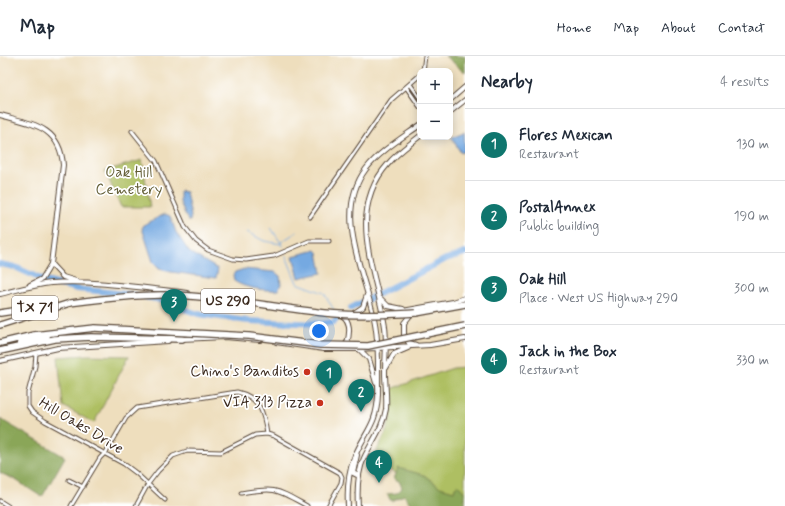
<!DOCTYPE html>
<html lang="en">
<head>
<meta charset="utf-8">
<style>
  :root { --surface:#fff; --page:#f2f2f3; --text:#1f2937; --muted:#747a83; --line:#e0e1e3; --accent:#0f766e }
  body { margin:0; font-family:Mynerve,sans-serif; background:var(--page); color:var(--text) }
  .controls { position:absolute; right:12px; top:12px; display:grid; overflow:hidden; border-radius:8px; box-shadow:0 2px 10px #0003 }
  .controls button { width:36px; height:36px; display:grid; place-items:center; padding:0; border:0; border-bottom:1px solid var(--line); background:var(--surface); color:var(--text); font:20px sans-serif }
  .you { position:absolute; left:319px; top:275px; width:14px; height:14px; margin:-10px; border:3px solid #fff; border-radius:50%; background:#1a73e8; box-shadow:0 0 0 6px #1a73e833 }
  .badge { display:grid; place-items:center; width:26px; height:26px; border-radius:50%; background:var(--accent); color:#fff; font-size:13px; font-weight:700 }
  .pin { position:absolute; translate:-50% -33px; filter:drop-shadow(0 1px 2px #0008) }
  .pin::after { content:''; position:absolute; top:21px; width:14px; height:12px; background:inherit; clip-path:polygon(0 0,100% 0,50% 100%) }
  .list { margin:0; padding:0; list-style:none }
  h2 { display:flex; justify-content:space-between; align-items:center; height:52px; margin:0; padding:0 16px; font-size:17px }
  h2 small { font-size:13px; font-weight:400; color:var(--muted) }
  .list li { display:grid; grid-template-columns:26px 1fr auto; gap:12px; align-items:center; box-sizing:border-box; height:72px; padding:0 16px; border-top:1px solid var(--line) }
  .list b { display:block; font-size:15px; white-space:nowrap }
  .list p { margin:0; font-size:13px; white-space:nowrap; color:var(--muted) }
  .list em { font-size:13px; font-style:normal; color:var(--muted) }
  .map { position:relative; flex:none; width:465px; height:450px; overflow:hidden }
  header { display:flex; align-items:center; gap:24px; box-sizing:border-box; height:56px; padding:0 20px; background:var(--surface); border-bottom:1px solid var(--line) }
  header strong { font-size:19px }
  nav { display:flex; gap:22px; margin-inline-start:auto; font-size:14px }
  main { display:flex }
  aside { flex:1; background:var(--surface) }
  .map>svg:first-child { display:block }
  .green { fill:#aebf62; stroke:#747440 }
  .forest { fill:#8aa658; stroke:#62683b }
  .water { fill:#75a9e1; stroke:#586a80 }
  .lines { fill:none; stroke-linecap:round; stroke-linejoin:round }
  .stream { stroke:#75a9e1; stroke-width:1 }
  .river { stroke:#75a9e1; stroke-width:6 }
  .street-casing { stroke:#564536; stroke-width:5 }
  .secondary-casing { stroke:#564536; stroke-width:6 }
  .highway-casing { stroke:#564536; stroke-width:8 }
  .street { stroke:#fff; stroke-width:3 }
  .secondary { stroke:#fff; stroke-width:4 }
  .highway { stroke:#fff; stroke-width:5.5 }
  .highway-bridge-casing { stroke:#564536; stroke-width:8; stroke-linecap:butt }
  .highway-bridge { stroke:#fff; stroke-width:5.5 }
  .poi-dot { fill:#c8321e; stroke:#fff; stroke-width:1.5 }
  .labels { text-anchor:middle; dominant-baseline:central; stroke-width:3.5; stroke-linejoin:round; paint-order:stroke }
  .shield { fill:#fff; stroke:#766a62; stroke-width:1 }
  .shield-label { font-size:14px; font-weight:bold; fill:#3b2a1e }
  .park-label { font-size:15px; fill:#635e36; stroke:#fff }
  .poi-label { font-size:15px; fill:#3b2a1e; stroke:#fff; text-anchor:end }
  .street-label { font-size:15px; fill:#3b2a1e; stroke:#fff }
</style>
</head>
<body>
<header>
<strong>Map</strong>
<nav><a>Home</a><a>Map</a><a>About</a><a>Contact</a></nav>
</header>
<main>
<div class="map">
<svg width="465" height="450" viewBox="0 0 465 450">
  <rect width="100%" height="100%" fill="#fff"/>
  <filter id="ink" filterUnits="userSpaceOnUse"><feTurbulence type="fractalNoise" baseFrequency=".025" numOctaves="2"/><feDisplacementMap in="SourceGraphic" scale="8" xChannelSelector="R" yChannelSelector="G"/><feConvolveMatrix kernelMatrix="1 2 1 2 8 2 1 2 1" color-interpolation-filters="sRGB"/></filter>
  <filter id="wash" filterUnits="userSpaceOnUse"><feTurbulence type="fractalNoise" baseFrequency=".012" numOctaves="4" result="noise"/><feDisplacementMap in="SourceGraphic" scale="16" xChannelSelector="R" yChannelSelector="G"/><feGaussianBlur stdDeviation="0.9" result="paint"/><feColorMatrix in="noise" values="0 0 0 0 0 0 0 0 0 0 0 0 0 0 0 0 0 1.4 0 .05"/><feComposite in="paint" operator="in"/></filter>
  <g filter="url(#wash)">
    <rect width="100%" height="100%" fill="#eedebd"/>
    <!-- green -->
    <path class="green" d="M142,104l8,47h-29l-16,-36z
      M87,299l42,1 -35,67 -31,-17 -5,-49z
      M465,311v139l-94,-45c13,-24 26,-43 17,-71l65,-22z"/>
    <!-- forest -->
    <path class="forest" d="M445,0h20v16z
      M0,363l65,38 -23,40 -28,-18 -14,-6v-45h2z
      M398,412l26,7 16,12 14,4 1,-4 3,-2 7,8v13h-53l-8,-11 -13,6 -4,-7 10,-1 5,-5 -3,-7 -5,-2z"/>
    <!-- water -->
    <path class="water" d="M464,76l1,19 -4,2 -10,-16z
      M180,135l6,1 5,24 -1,5h-2l-8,-19z
      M165,158l5,2 6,16 13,20 29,17 -2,9 -45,-6 -12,-3 -6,-7 -11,-34 3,-4z
      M316,194l2,2 4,21 -23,5 -6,-22z
      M244,213l31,3 5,4 1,8 -3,6c-13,1 -34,-2 -44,-9l-1,-6 2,-3z"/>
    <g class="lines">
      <!-- stream -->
      <path class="stream" d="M271,172l12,18
        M247,176l17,9 17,3
        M281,186l16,-10
        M286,200l11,27 27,10 10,17"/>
      <!-- river -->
      <path class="river" d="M0,208l15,3 30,14 32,8 59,6
        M145,241l11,2 42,15 50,7 74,3 12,-2 5,-6
        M351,252l95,-49 19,-6"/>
    </g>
  </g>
  <g filter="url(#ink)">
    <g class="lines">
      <!-- street casing -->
      <g class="street-casing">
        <path id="street" d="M423,15l2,-15
          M410,28l10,14
          M406,31l14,20
          M132,75l24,30 29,66 11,14 12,9 25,9 13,1 28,-4 35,-15h20
          M310,161l81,-117 29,-25
          M36,297l-1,13 -7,27v13l4,6 13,9 79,43 12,9 29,27
          M69,424l14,7
          M241,437c35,-6 35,-4 66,13
          M0,445l8,5
          M71,450l29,-48 7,-7 19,-33 11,-10 100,-16c23,5 27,21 30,42
          M136,450l12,-22 10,-13 15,-15 14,-5 34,1 34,-17 12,-1 7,2 66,37 2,4 -1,6 -13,23"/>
      </g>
      <!-- secondary casing -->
      <g class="secondary-casing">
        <path id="secondary" d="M450,44l15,-13
          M450,56l15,-12
          M0,59c32,9 60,11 63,50l-12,99 -9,15 -12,6
          M51,208l12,13 13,4
          M0,238c17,-4 33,-9 51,-11 45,-3 91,5 136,10
          M380,242l8,8 15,3
          M397,256l56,-10 12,-4
          M354,257l9,-6 4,-12
          M412,257l-8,10v13l5,7 7,2
          M341,259c10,5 9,18 6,28l-4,3
          M181,283l44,-2 35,3
          M276,286l48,7h35l71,-4 35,-6
          M359,293l10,10 7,24
          M0,305l58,-13 110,-7
          M386,312l8,-14 14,-6
          M357,399l-4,18 6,3
          M348,450c-1,-16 0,-32 6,-48 11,-27 23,-32 24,-64 0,-25 1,-52 -4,-76 -10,-47 -41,-105 -8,-149 14,-18 36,-31 54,-44
          M358,450c-1,-16 -1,-33 6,-48 8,-17 19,-30 22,-49 1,-13 -1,-25 -1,-37 0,-15 2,-30 0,-45 -8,-54 -40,-115 3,-163 9,-11 21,-19 32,-28"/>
      </g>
      <!-- highway casing -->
      <g class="highway-casing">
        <path id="highway" d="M0,257l54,-8
          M416,257l49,-9
          M0,269l70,-22
          M0,287l34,-8 61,-7
          M20,287l27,-7
          M0,295l55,-12 36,-2 91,2"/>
      </g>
      <!-- street -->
      <use href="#street" class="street"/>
      <!-- secondary -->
      <use href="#secondary" class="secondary"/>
      <!-- highway -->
      <use href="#highway" class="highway"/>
      <!-- highway-bridge casing -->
      <g class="highway-bridge-casing">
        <path id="highway-bridge" d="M70,247c31,-4 61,-8 91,-8 55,0 110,12 164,18 30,3 61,2 91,0
          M95,272l154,8 71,9 48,1 97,-20"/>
      </g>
      <!-- highway-bridge -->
      <use href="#highway-bridge" class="highway-bridge"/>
    </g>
  </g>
  <!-- markers -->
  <g class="poi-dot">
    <circle cx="307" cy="316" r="4"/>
    <circle cx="320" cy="347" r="4"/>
  </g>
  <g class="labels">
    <!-- shield labels -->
    <g class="shield">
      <rect x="201" y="233" width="54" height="24" rx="3"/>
      <rect x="12" y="240" width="46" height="24" rx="3"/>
    </g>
    <g class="shield-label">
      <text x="228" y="245">US 290</text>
      <text x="35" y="252">TX 71</text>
    </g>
    <!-- park labels -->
    <g class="park-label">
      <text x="129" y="117">Oak Hill<tspan x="129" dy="17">Cemetery</tspan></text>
    </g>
    <!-- poi labels -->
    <g class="poi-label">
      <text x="299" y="316">Chino's Banditos</text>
      <text x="312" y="347">VIA 313 Pizza</text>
    </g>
    <!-- street labels -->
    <g class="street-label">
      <text transform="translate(81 370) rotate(31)">Hill Oaks Drive</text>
    </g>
  </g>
</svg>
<div class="controls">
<button>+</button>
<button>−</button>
</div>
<div class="you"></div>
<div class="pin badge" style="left:329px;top:337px">1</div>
<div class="pin badge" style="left:361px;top:356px">2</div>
<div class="pin badge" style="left:174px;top:266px">3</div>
<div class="pin badge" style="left:379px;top:427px">4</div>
</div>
<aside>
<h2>Nearby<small>4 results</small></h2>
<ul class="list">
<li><span class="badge">1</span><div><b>Flores Mexican</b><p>Restaurant</p></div><em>130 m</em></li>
<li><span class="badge">2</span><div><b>PostalAnnex</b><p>Public building</p></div><em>190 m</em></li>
<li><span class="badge">3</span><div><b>Oak Hill</b><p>Place · West US Highway 290</p></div><em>300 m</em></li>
<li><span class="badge">4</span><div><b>Jack in the Box</b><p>Restaurant</p></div><em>330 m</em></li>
</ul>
</aside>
</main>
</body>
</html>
